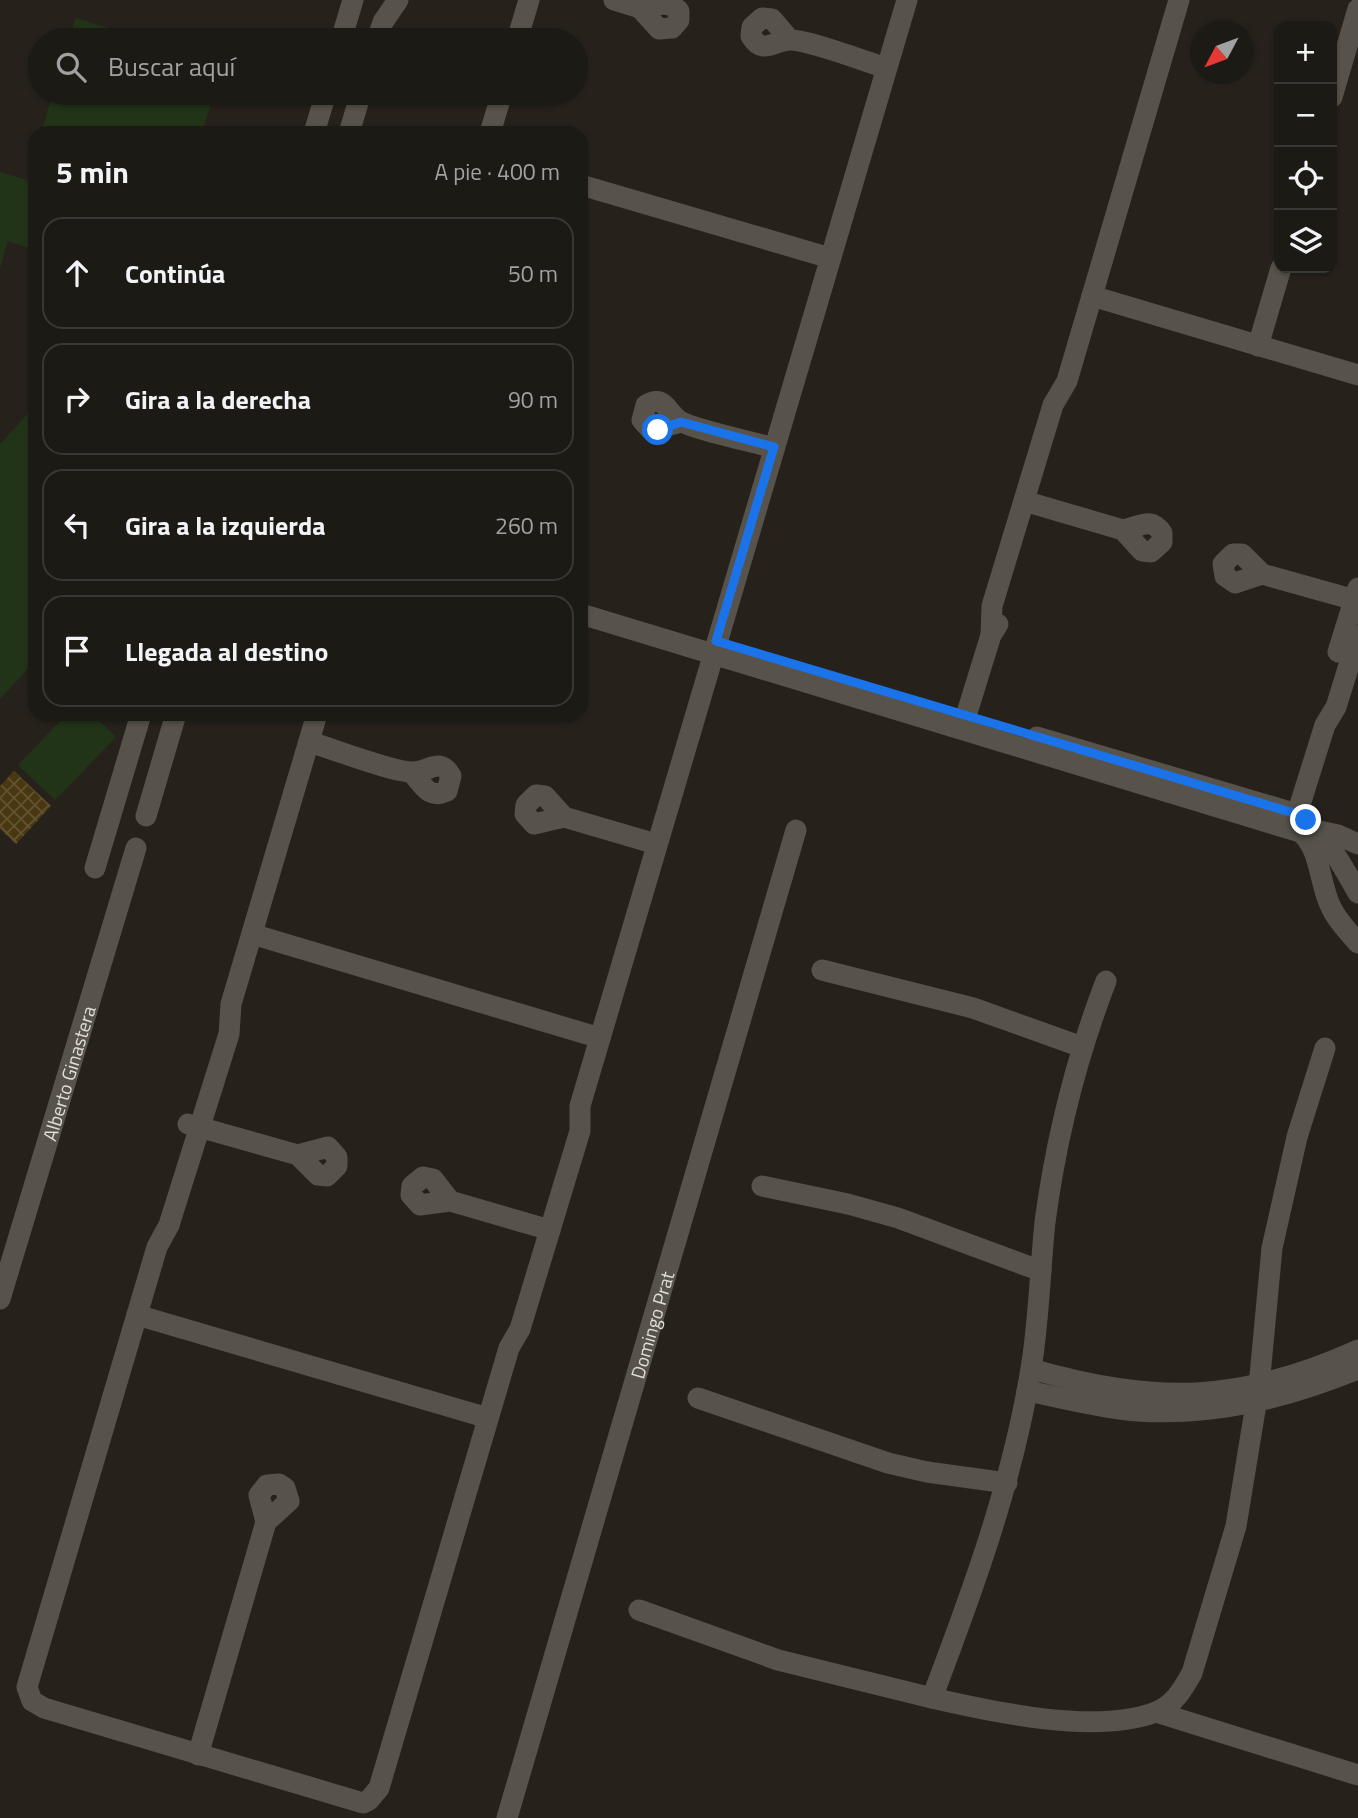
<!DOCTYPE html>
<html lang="es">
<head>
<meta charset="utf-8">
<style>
  :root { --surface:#1c1a14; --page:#292722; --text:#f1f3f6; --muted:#a0a1a0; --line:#3a3834 }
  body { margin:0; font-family:"Titillium Web",sans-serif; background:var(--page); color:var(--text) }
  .controls { position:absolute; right:21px; top:21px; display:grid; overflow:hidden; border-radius:14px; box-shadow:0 2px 5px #0004 }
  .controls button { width:63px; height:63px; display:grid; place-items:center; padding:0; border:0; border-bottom:2px solid var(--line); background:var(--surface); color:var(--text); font:35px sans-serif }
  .compass { position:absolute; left:1190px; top:21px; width:63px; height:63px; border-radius:50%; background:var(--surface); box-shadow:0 2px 5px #0004; rotate:229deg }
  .stop { position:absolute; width:21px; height:21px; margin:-16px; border:5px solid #1a73e8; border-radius:50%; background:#fff }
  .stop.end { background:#1a73e8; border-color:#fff; box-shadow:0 2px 7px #0008 }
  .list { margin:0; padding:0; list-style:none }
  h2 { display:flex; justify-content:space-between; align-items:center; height:91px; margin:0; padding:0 28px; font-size:30px }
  h2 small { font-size:23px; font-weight:400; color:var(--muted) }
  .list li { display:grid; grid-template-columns:46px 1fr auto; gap:21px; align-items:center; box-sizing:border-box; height:112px; margin:0 14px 14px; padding:0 14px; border:2px solid var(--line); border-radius:21px }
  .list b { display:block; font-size:26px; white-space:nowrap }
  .list em { font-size:23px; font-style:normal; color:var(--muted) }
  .icon { flex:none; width:38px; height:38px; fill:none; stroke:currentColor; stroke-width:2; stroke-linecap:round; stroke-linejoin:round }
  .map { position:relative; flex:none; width:1358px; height:1818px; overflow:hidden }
  .search { position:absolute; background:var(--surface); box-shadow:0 2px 5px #0004; left:28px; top:28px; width:560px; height:77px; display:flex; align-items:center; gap:18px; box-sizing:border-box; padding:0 24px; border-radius:38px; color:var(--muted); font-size:26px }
  .panel { position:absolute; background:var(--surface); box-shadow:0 2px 5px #0004; left:28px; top:126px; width:560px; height:595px; border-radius:21px }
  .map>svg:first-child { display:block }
  .garden { fill:#213418 }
  .building { fill:url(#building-cross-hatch) }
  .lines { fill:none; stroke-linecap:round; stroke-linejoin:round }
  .minor { stroke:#57534b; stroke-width:21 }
  .route { stroke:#1a73e8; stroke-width:9 }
  .labels { text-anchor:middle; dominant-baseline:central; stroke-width:7; stroke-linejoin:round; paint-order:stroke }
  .street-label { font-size:19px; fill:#e1ded9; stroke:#26221b }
</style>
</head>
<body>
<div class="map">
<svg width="1358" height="1818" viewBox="0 0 1358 1818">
  <defs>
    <pattern id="building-cross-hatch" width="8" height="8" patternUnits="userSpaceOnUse" patternTransform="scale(1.75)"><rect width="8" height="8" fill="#483710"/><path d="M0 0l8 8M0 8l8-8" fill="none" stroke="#625432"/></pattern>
  </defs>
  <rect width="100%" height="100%" fill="#26221b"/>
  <!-- garden -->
  <path class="garden" d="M76,18l71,22h-78z
    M53,93h161l-12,40h-161z
    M35,153v97l-27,-9 -8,27v-96l27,8z
    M35,406v255l-35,38v-255z
    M67,714h25l24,23 -61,63 -37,-35z"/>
  <!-- building -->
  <path class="building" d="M14,771l37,35 -35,38 -16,-15v-43z"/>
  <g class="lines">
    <!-- minor -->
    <g class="minor">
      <path d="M614,0l26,8 19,21 13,-1 7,-8v-9c-10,-11 -24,-6 -39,-3"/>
      <path d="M341,40l12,-40"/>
      <path d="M377,40l6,-18 15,-22"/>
      <path d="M517,40l12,-40"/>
      <path d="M790,40l-18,-21 -10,-1 -10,9 -1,9c12,20 23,4 39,4 19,0 74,21 96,28"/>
      <path d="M1332,97l26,-88"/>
      <path d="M314,133l12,-40"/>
      <path d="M349,133l12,-40"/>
      <path d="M490,133l12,-40"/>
      <path d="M581,185l249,73"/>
      <path d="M1092,296l266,79"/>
      <path d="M1258,346l23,-78"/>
      <path d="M681,422l-30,8 -9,-10 4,-15c19,-11 20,7 34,16 15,9 74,21 94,27"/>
      <path d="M1024,501l99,29 19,21 9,1 11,-10v-9c-11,-17 -23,-6 -39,-3"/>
      <path d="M1262,574l-27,9 -10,-7 -2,-12 10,-10h9l20,20 96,27"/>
      <path d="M581,614l719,218c21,16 19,52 31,75 6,14 18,25 27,36"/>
      <path d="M991,635l1,-29 61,-201 14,-24 112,-381"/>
      <path d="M1338,652l20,-64"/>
      <path d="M317,714l-86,290 -2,30 -60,191 -12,22 -130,440 5,14 12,7 319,95 6,-3 10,-12 130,-440 11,-19 60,-198v-25l327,-1106"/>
      <path d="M962,729l29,-94 7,-11"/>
      <path d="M1037,737l260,77c27,16 46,53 61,79"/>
      <path d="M309,742c22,6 85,31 104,30 16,0 27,-16 38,4l-4,15c-19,9 -24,-7 -35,-18"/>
      <path d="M146,816l30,-102"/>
      <path d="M564,817l-19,-21 -9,-1 -10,10 -1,9 9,10 30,-7 92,27"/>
      <path d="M1293,827l32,-102 11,-18 22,-71"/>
      <path d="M1311,834l4,-4 23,5 20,9"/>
      <path d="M95,868l46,-154"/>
      <path d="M252,934l348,104"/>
      <path d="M822,970l151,38 109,39"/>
      <path d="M1106,981c-30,78 -50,158 -61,241 -5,49 -6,98 -14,147 -19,115 -58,221 -99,329 61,14 164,37 224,14 18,-7 27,-23 36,-39l44,-147 23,-140 13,-138 25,-111 28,-89"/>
      <path d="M188,1124l110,31 20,20 9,1 10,-10v-9l-9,-10 -30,8"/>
      <path d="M762,1186l86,18 50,14 143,53"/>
      <path d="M450,1201l-17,-22 -10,-2 -11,9 -1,9 9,10 30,-4 100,29"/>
      <path id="s1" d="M0,1299l136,-451"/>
      <path d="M137,1315l351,103"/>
      <path d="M1031,1369c125,35 207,35 327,-19"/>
      <path d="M1027,1391c37,7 73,17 111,20 77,5 149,-13 220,-42"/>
      <path d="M698,1398l190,65 39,9 80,11"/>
      <path d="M639,1610l139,50 154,38"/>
      <path d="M1156,1712l202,63"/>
      <path d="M198,1755l68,-233 -7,-27 8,-10 12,-1 6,4 4,13 -23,21"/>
      <path id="s2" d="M507,1818l289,-988"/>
    </g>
  </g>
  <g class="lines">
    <!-- route -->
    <path class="route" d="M658,430l23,-8 93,25 -58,194 581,173 9,6"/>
  </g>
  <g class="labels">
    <!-- street labels -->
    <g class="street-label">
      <text stroke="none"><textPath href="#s1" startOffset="236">Alberto Ginastera</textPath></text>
      <text stroke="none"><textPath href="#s2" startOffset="514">Domingo Prat</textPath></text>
    </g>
  </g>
</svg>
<div class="controls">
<button>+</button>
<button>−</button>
<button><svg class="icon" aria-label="locate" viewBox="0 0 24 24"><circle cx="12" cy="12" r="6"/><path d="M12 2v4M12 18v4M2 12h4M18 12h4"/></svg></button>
<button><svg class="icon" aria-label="layers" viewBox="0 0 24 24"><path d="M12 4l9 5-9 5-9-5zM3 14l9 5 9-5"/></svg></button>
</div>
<svg class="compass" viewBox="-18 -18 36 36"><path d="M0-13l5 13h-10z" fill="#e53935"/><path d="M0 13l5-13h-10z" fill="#a0a1a0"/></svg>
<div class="stop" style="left:658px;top:430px"></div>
<div class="stop end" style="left:1306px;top:820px"></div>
<div class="search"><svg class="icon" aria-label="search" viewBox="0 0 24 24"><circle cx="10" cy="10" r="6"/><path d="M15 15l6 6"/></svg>Buscar aquí</div>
<section class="panel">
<h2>5 min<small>A pie · 400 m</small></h2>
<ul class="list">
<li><svg class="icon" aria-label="ahead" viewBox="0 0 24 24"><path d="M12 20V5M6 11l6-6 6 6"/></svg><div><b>Continúa</b></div><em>50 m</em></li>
<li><svg class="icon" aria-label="right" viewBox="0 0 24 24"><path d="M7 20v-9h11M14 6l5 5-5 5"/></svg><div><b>Gira a la derecha</b></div><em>90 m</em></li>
<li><svg class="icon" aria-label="left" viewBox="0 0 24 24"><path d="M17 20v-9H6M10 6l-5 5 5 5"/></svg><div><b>Gira a la izquierda</b></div><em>260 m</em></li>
<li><svg class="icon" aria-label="arrive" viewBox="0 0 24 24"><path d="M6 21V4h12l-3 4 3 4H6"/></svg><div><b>Llegada al destino</b></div></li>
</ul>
</section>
</div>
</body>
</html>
